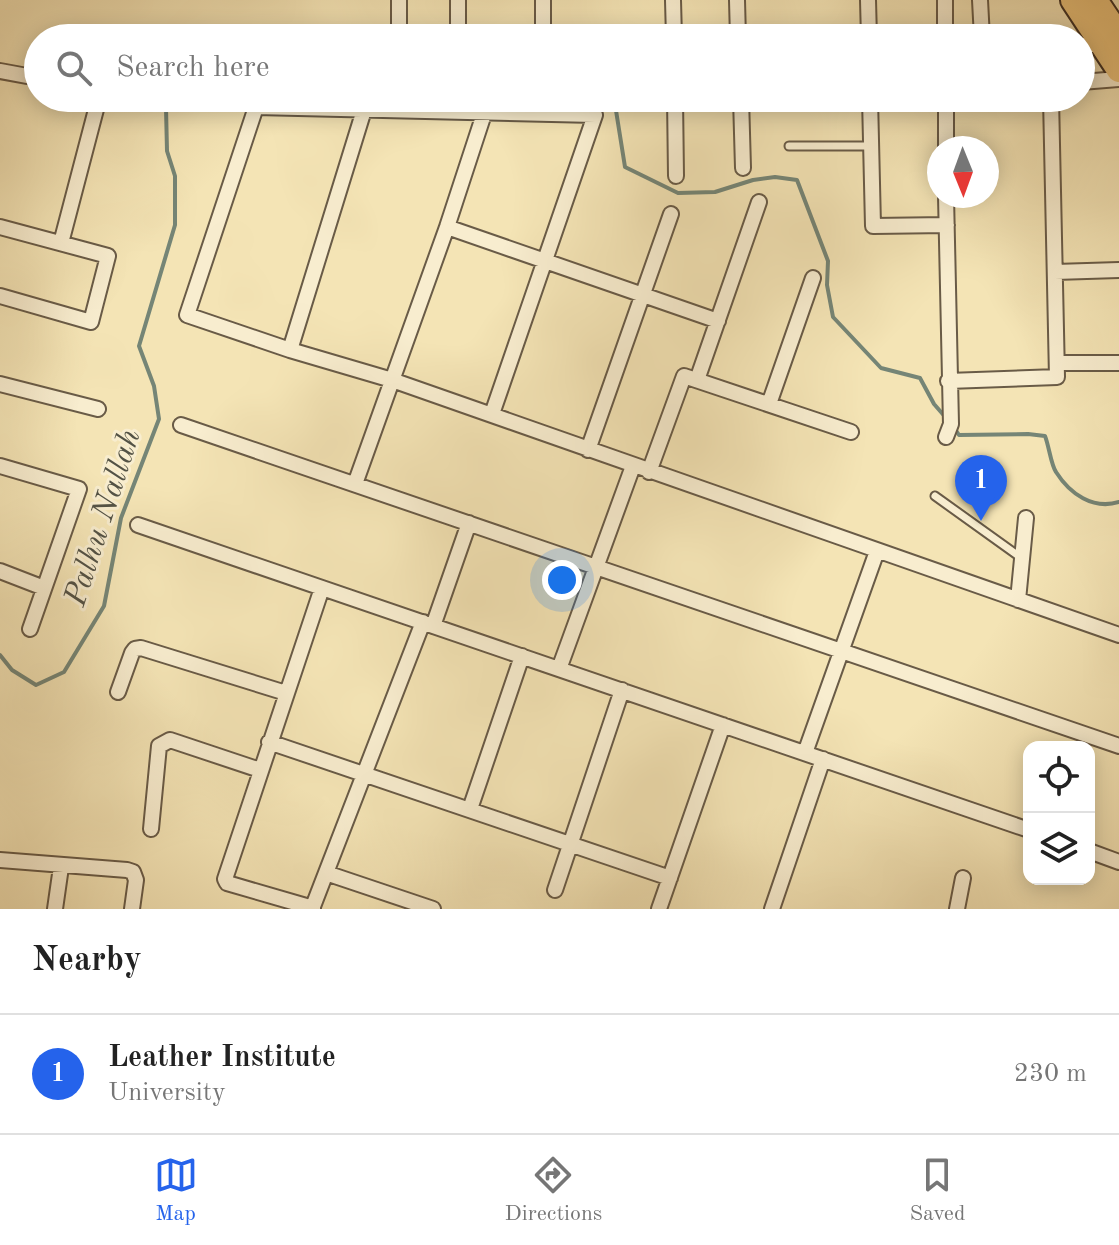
<!DOCTYPE html>
<html lang="en">
<head>
<meta charset="utf-8">
<style>
  :root { --surface:#fff; --page:#f6f6f6; --text:#222; --muted:#767676; --line:#e0e0e0; --accent:#2563eb }
  body { margin:0; font-family:"Old Standard TT",serif; background:var(--page); color:var(--text) }
  .controls { position:absolute; right:24px; bottom:24px; display:grid; overflow:hidden; border-radius:16px; box-shadow:0 4px 20px #0003 }
  .controls button { width:72px; height:72px; display:grid; place-items:center; padding:0; border:0; border-bottom:2px solid var(--line); background:var(--surface); color:var(--text); font:40px sans-serif }
  .compass { position:absolute; left:927px; top:136px; width:72px; height:72px; border-radius:50%; background:var(--surface); box-shadow:0 4px 20px #0003; rotate:179deg }
  .you { position:absolute; left:562px; top:580px; width:28px; height:28px; margin:-20px; border:6px solid #fff; border-radius:50%; background:#1a73e8; box-shadow:0 0 0 12px #1a73e833 }
  .badge { display:grid; place-items:center; width:52px; height:52px; border-radius:50%; background:var(--accent); color:#fff; font-size:26px; font-weight:700 }
  .pin { position:absolute; translate:-50% -66px; filter:drop-shadow(0 2px 4px #0008) }
  .pin::after { content:''; position:absolute; top:42px; width:28px; height:24px; background:inherit; clip-path:polygon(0 0,100% 0,50% 100%) }
  .list { margin:0; padding:0; list-style:none }
  h2 { display:flex; justify-content:space-between; align-items:center; height:104px; margin:0; padding:0 32px; font-size:34px }
  h2 small { font-size:26px; font-weight:400; color:var(--muted) }
  .list li { display:grid; grid-template-columns:52px 1fr auto; gap:24px; align-items:center; box-sizing:border-box; height:120px; padding:0 32px; border-top:2px solid var(--line) }
  .list b { display:block; font-size:30px; white-space:nowrap }
  .list p { margin:0; font-size:26px; white-space:nowrap; color:var(--muted) }
  .list em { font-size:26px; font-style:normal; color:var(--muted) }
  .icon { flex:none; width:44px; height:44px; fill:none; stroke:currentColor; stroke-width:2; stroke-linecap:round; stroke-linejoin:round }
  .map { position:relative; flex:none; width:1119px; height:909px; overflow:hidden }
  .search { position:absolute; background:var(--surface); box-shadow:0 4px 20px #0003; left:24px; right:24px; top:24px; height:88px; display:flex; align-items:center; gap:20px; box-sizing:border-box; padding:0 28px; border-radius:44px; color:var(--muted); font-size:30px }
  .sheet { height:224px; background:var(--surface) }
  nav { display:flex; justify-content:space-around; align-items:center; box-sizing:border-box; height:112px; border-top:2px solid var(--line); background:var(--surface); font-size:22px; color:var(--muted) }
  nav a { display:grid; justify-items:center; gap:4px }
  nav .on { color:var(--accent) }
  .map>svg:first-child { display:block }
  .lines { fill:none; stroke-linecap:round; stroke-linejoin:round }
  .stream { stroke:#758576; stroke-width:4 }
  .lane-casing { stroke:#695b47; stroke-width:11 }
  .street-casing { stroke:#695b47; stroke-width:18 }
  .primary-casing { stroke:#3b2d22; stroke-width:28 }
  .lane { stroke:#f8edcf; stroke-width:7 }
  .street { stroke:#f8edcf; stroke-width:14 }
  .primary { stroke:#eac27a; stroke-width:24 }
  .labels { text-anchor:middle; dominant-baseline:central; stroke-width:6; stroke-linejoin:round; paint-order:stroke }
  .water-label { font-size:32px; font-style:italic; fill:#535245; stroke:#f8edcf }
</style>
</head>
<body>
<div class="map">
<svg width="1119" height="909" viewBox="0 0 1119 909">
  <rect width="100%" height="100%" fill="#f4e4b5"/>
  <filter id="stains"><feTurbulence type="fractalNoise" baseFrequency=".0025" numOctaves="4"/><feColorMatrix values="0 0 0 0 .2 0 0 0 0 .09 0 0 0 0 .02 0 0 0 .5 -.17"/></filter>
  <radialGradient id="worn" r=".72"><stop offset=".6" stop-color="#630" stop-opacity="0"/><stop offset="1" stop-color="#630" stop-opacity=".3"/></radialGradient>
  <g class="lines">
    <!-- stream -->
    <path class="stream" d="M614,98l11,69 53,26 37,-1 38,-12 22,-3 22,3 31,81 -1,24 6,32 48,51 39,10 14,26 13,15
      M955,429l4,6 69,-1 17,2c4,10 6,29 11,36 14,22 37,38 63,30
      M0,655l12,15 24,15 28,-13 40,-66 17,-88 38,-99 -5,-33 -15,-40 36,-121v-49l-8,-25 -1,-43 20,-10"/>
    <!-- lane casing -->
    <g class="lane-casing">
      <path id="lane" d="M789,146h82
        M935,496l85,61"/>
    </g>
    <!-- street casing -->
    <g class="street-casing">
      <path id="street" d="M399,0v38
        M673,0l1,38
        M737,0l1,38
        M868,0l1,38
        M945,0v38
        M980,0l2,38
        M458,38v-38
        M543,38v-38
        M1081,45h21
        M0,71l38,7
        M1081,82l38,-3
        M675,98l1,78
        M741,98l2,70
        M870,98l3,128 74,-1
        M946,98v50
        M0,227l108,29 -17,66 -91,-26
        M447,227l271,94
        M61,243l38,-145
        M1055,272l64,-2
        M290,350l74,-240
        M1057,363h62
        M697,380l62,-178
        M948,381l109,-4 -6,-279
        M0,384l98,25
        M769,404l44,-126
        M492,414l103,-299 -339,-8 -69,208 103,35 102,30 727,255
        M181,425l938,321
        M946,437l5,-13 -5,-228
        M588,450l83,-236
        M0,466l79,23 -49,140
        M649,472l35,-96 167,56
        M355,484l92,-257 37,-113
        M138,525l891,305
        M0,571l44,17
        M1018,600l8,-82
        M433,626l36,-103
        M559,669l74,-203
        M118,692l14,-39 3,-4 6,-1 145,45
        M269,742l401,136
        M805,753l72,-202
        M470,809l52,-153
        M151,829l8,-83 11,-6 90,30
        M1089,851l30,11
        M0,860l127,10 6,2 3,8 -4,29
        M326,873l107,36
        M555,890l67,-200
        M313,908l-86,-25 -2,-4 97,-291
        M55,909l6,-42
        M312,909l111,-287
        M659,909l64,-184
        M772,909l51,-150
        M957,909l6,-31"/>
    </g>
    <!-- primary casing -->
    <g class="primary-casing">
      <path id="primary" d="M1073,0l46,70
        M1095,0l24,36"/>
    </g>
    <!-- lane -->
    <use href="#lane" class="lane"/>
    <!-- street -->
    <use href="#street" class="street"/>
    <!-- primary -->
    <use href="#primary" class="primary"/>
  </g>
  <g class="labels">
    <!-- water labels -->
    <g class="water-label">
      <text transform="translate(104 518) rotate(-72)">Palhu Nallah</text>
    </g>
  </g>
  <rect width="100%" height="100%" filter="url(#stains)"/>
  <rect width="100%" height="100%" fill="url(#worn)"/>
</svg>
<div class="controls">
<button><svg class="icon" aria-label="locate" viewBox="0 0 24 24"><circle cx="12" cy="12" r="6"/><path d="M12 2v4M12 18v4M2 12h4M18 12h4"/></svg></button>
<button><svg class="icon" aria-label="layers" viewBox="0 0 24 24"><path d="M12 4l9 5-9 5-9-5zM3 14l9 5 9-5"/></svg></button>
</div>
<svg class="compass" viewBox="-18 -18 36 36"><path d="M0-13l5 13h-10z" fill="#e53935"/><path d="M0 13l5-13h-10z" fill="#767676"/></svg>
<div class="you"></div>
<div class="pin badge" style="left:981px;top:521px">1</div>
<div class="search"><svg class="icon" aria-label="search" viewBox="0 0 24 24"><circle cx="10" cy="10" r="6"/><path d="M15 15l6 6"/></svg>Search here</div>
</div>
<section class="sheet">
<h2>Nearby<small></small></h2>
<ul class="list">
<li><span class="badge">1</span><div><b>Leather Institute</b><p>University</p></div><em>230 m</em></li>
</ul>
</section>
<nav>
<a class="on"><svg class="icon" aria-label="map" viewBox="0 0 24 24"><path d="M3 6l6-2 6 2 6-2v14l-6 2-6-2-6 2zM9 4v14M15 6v14"/></svg>Map</a>
<a><svg class="icon" aria-label="directions" viewBox="0 0 24 24"><path d="M12 3l9 9-9 9-9-9zM9 14v-3h6M13 9l2 2-2 2"/></svg>Directions</a>
<a><svg class="icon" aria-label="saved" viewBox="0 0 24 24"><path d="M7 4h10v16l-5-4-5 4z"/></svg>Saved</a>
</nav>
</body>
</html>
